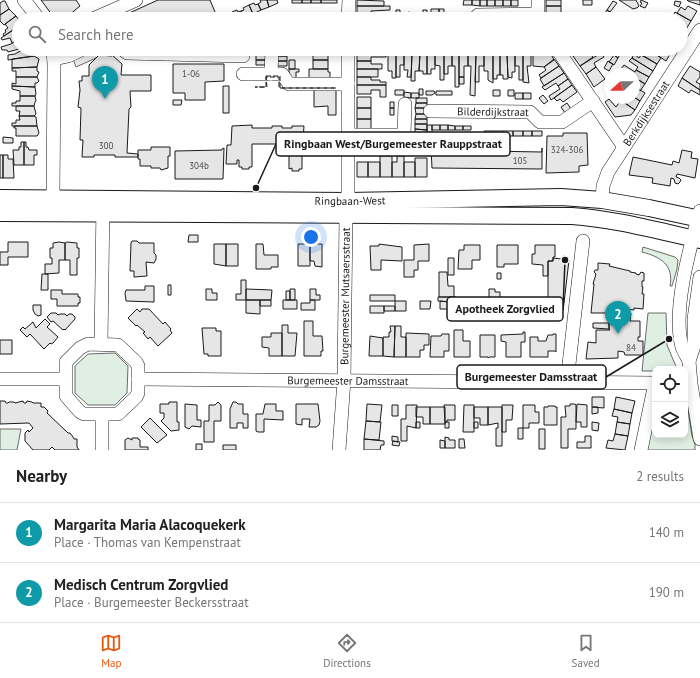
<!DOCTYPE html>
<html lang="en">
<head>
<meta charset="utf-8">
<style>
  :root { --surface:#fff; --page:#f2f2f2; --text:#222; --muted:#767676; --line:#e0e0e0; --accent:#ea580c }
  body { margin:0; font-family:"PT Sans",sans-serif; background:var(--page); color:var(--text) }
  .controls { position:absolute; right:12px; bottom:12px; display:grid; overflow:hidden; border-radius:8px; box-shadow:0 2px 10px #0003 }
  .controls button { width:36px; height:36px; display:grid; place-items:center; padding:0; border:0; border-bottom:1px solid var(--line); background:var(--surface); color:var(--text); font:20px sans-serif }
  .compass { position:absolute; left:604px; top:68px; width:36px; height:36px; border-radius:50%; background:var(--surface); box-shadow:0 2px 10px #0003; rotate:248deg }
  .you { position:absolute; left:311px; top:237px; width:14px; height:14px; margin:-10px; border:3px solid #fff; border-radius:50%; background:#1a73e8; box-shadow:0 0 0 6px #1a73e833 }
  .badge { display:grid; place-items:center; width:26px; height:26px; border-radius:50%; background:var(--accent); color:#fff; font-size:13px; font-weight:700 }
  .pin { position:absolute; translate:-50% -33px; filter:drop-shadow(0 1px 2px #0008) }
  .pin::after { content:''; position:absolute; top:21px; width:14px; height:12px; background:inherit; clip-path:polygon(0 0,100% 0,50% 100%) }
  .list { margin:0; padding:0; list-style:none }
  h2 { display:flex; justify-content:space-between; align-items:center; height:52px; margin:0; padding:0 16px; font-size:17px }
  h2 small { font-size:13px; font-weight:400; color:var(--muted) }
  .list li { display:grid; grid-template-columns:26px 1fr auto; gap:12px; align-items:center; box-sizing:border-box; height:60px; padding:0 16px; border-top:1px solid var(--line) }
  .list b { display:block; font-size:15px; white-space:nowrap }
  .list p { margin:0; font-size:13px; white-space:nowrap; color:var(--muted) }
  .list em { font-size:13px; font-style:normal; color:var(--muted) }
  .icon { flex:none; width:22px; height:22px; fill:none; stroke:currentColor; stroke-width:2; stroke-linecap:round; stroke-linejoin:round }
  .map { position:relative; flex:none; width:700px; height:450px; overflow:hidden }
  .search { position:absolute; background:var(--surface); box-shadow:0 2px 10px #0003; left:12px; right:12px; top:12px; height:44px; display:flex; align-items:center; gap:10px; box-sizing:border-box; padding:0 14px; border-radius:22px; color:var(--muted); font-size:15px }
  .sheet { height:172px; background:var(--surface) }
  nav { display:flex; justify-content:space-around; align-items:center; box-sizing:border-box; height:56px; border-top:1px solid var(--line); background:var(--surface); font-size:11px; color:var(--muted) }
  nav a { display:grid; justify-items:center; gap:2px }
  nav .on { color:var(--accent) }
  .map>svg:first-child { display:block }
  .green { fill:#e0efe3; stroke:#6a6a6a }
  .parking { fill:#ededed; stroke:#6a6a6a }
  .building { fill:#e6e6e6; stroke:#1a1a1a }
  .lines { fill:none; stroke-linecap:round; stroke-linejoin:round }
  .minor-casing { stroke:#1a1a1a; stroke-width:14 }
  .major-casing { stroke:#1a1a1a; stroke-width:18 }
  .minor { stroke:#fff; stroke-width:13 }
  .major { stroke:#fff; stroke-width:16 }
  .fence { stroke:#1a1a1a; stroke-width:1; stroke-dasharray:5 2; stroke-linecap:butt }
  .labels { text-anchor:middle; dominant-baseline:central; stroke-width:3; stroke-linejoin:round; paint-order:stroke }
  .number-label { font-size:9px; fill:#4d4d4d }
  .street-label { font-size:11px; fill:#1a1a1a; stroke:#fff }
  .leader { fill:none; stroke:#1a1a1a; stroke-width:1.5 }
  .callout-dot { fill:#1a1a1a; stroke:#fff; stroke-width:1.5 }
  .callout { fill:#fff; stroke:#1a1a1a; stroke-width:1.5 }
  .callout-label { font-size:12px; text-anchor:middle; font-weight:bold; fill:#1a1a1a }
</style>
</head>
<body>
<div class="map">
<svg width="700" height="450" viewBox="0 0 700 450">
  <rect width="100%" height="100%" fill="#fff"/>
  <!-- green -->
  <path class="green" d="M643,247l32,10 3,3 -1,9 -5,17h-2c4,-21 -9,-29 -28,-34z
    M648,313h18l1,32 10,24h-22v2h-13z
    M115,353l13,13 -1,27 -12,12h-27l-13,-12v-27l13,-12z
    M685,391l7,45 3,8v6h-50l10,-55v40h30z
    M0,429h21l-4,21h-17z"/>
  <!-- parking -->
  <path class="parking" d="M73,49h43l-40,18 -3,-8z"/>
  <!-- building -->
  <path class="building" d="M41,0h35l4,6 -12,10 -1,-3 -8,6h-4z
    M158,0h52l8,19h-102z
    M260,0h7l2,7 -8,3 -3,-6 3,-2z
    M267,0h10l1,3 -9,4z
    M292,0h10v3h-10z
    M302,0h9v3h-9z
    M311,0h10v3h-10z
    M321,0h16v3h-16z
    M357,0l27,1v5h-27z
    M464,0h8v5h-9z
    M472,0h8v6l-8,-1z
    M480,0h7v6h-7z
    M487,0h8v6h-8z
    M495,0h8v6h-8z
    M503,0h8v6h-8z
    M511,0h7v6h-7z
    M546,0h15v6h-15z
    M583,0h9v5h-9z
    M619,0h17l3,6 -2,2h-1l-3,1z
    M641,0l7,3 -3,5 -5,-2 2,-3 -2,-1z
    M687,0h13v5l-12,-4z
    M3,1h2l4,8 -9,6v-12z
    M613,1l4,2 -7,9 -3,-2z
    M675,1l6,1 -2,5 -5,-2z
    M254,3l1,2 3,-1 3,6 -8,4 -4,-9z
    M249,5l4,9 -9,4 -3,-7 3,-1 -1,-2z
    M357,6h33v4l-19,1v3h-14z
    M546,6h15v11h-15z
    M688,6l9,5 -6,10 -14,-8 4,-6 4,3z
    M9,9l7,7 -12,9 -4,-4v-6z
    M431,9h8v10h-8z
    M439,9h5v10h-5z
    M237,10l1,2 3,-1 3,7 -9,1 -3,-7z
    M396,10h4v9h-4z
    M423,10h4v9h-4z
    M607,10l5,3 -5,6h-6z
    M408,12l4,1v6h-4z
    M675,12l16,9 -6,10 -4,-3v-9h-10z
    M280,13h7v6h-10v-4z
    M313,13h16l-1,6h-15z
    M403,13h5v6h-5z
    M357,14h14v4h16v1h-30z
    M16,16l3,4v6l-15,10 -1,-2 3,-2 -1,-2 3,-2 -3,-4z
    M546,17h39l-3,2h-36z
    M19,26v13l-7,4 -2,-5 -8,2 -1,-2z
    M19,39v10l-11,3 -1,-2h-5l-1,-3 10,-3z
    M21,49h10l3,7 -26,4v-5l7,-1 7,-4z
    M568,49h16l-11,7z
    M584,49h9l1,1 -4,3 3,4 -13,9 -7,-10z
    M618,49l4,2 -4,7 -4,-3z
    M639,49h9l13,9 -4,6 -18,-11 2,-2z
    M648,49h20l4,2 -6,10z
    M256,50h10v5h-10z
    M276,51h11v5h-11z
    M313,51h15v9h-15z
    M357,52l29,1v4h-15v4h-14z
    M388,53h8v25h-4v-7h-4z
    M396,53h8v12h-4v12h-4z
    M404,53h8l-1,24h-4l1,-7h-4z
    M412,53h8l-1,18h-4v10h-4z
    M420,53h7v21h-4v-3h-4z
    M427,53h8v16h-4v5h-4z
    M435,53h9v27h-4v-14l-5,-1z
    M444,53h8v13h-4v8h-4z
    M452,53h7v34h-4v-21h-3z
    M459,53h9v13h-4v11h-5z
    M468,53h8l-1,43 -5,-1 1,-29h-3z
    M476,53h8v13h-5v16h-4z
    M484,53h9v30l-5,-3v-9h-4z
    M493,53l7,1v21h-3v4h-4z
    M601,53l3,4 -10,6 2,4 -10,7 -6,-8z
    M500,54h7l1,25h-5v-4h-3z
    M507,54h8v18h-3v6l-4,-1z
    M515,54h8v26h-4v-14h-4z
    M523,54h8v12h-4l2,17 -6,-1z
    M533,54h18l3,6 -10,7 -11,-1z
    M634,54l5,4 2,-3 16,9 -4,7 -21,-13z
    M99,55l13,1v-1l10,9 -1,11h30v16h-21l1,16 -2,2 -2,44 11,1v3h-23v-2h-21v2h-12l1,-17h-3l1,-32 -3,-1 2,-17 -1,-9h3v-5h7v-11z
    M256,55h10v5h-10z
    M614,55l4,3 -4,7 -5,-3z
    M34,56l5,3 -2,8 -25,1v-9z
    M276,56h11v5h-11z
    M632,58l21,13 -4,6 -13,-7 2,-3 -9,-6z
    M554,59l5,7 -18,12 -2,-3 7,-5 -2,-3z
    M256,60h10v5h-10z
    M289,60h6v9h-6z
    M313,60h15v9h-15z
    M276,61h11v5h-11z
    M357,61h14v3h11v5h-25z
    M608,61l5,3 -4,7 -5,-3z
    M173,64h51v17l-19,1v18h-20v-7h-12z
    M624,65l11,7 1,-2 13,7 -4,7 -11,-7v-3h-6l-7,-5z
    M559,66l5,7 -20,13 -4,-7z
    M690,66l10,6v5l-4,5 4,2v6l-18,-12z
    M37,67v4l2,1 -2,5h-21v-6h-4v-3z
    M596,67l9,12 -11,8 -8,-13z
    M289,69h10v3h-3v7h-7z
    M309,69h19v3h2v6l-21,1z
    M357,69h21v8h-21z
    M564,73l4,6 -10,7 -2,-3 -11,7 -3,-3z
    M16,77h21l2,4 -2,2h-2v4l-23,-1v-3l4,1z
    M357,77h14v3h9v2h6v3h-29z
    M459,77h5v7h-5z
    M634,77l11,7 -5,7 -6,-5z
    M682,78l18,12v5l-9,-5 -2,3 -11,-7z
    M568,79l4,6 -21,15 -2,-4 11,-7 -2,-3z
    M357,85h29v12h-6v-7h-9v4h-14z
    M572,85l5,7 -14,10 -3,-3 -3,2 -3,-3z
    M12,86l23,1 1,7 -1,2h-15v-5l-8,-2z
    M223,86h6v27h-6z
    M634,86l11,7 -5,8 -6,-4z
    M336,88v27h-8v-9l-14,1v-18z
    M419,89h4v6h-4z
    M395,90h9v5h-9z
    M493,90h7v6h-7z
    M508,90h6v6h-6z
    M426,91h8l1,2 -3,2h-6z
    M436,91h16v4h-16z
    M404,92l7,1v5l-7,-1z
    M411,93h8v5h-8z
    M515,93h8v6h-8z
    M523,93h8v6h-8z
    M543,95l5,6 -4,3 -5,-6z
    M20,96h15l1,5 -1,1 -1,4h-22v-3h4v-2h4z
    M357,97h14v11h-14z
    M634,97l6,4 -5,9 -18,-12z
    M416,98h11v5h-11z
    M609,99l7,8 5,-7 14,10 -4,5 -16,2 -10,-15z
    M173,100h9l-1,5h-8z
    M390,102h4v6h-4z
    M416,103h11v5h-12z
    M567,103l4,6 -6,4 -4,-6z
    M16,106h18l2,8 -2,2h-15l1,-5h-4z
    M357,108h14v11h-14z
    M390,108h4v7h-4z
    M415,108h12v6h-11z
    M416,114h11v5h-12z
    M19,116h15l2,1 1,9h-25v-3h4v-3h4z
    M357,119h14v12h-14z
    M415,119h12v5h-12z
    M415,124h12v6l-12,-1z
    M252,125v3h20v-2h10v2h10v-2h12l-1,13h3v5h-4v25h-3v2h-7v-3l-3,1v-25h-37v23h-3v2h-7v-2h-3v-7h-2v4h-11l1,-19h4l1,-19z
    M427,125h5v17h-5z
    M432,125h8v5h-8z
    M440,125h8v5h-8z
    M448,125l7,1v4h-7z
    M14,126h23l2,7 -2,3h-21v-8h-2z
    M455,126h8v4h-8z
    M463,126h8v4h-8z
    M415,129l12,1v5h-12z
    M484,131h9l1,5h-10z
    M493,131h10v5h-9z
    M503,131h10v5h-10z
    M513,131h10v5h-10z
    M523,131h9v5h-9z
    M532,131h10v5h-10z
    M563,133h24l1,32 -9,1v6l-33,1 1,-37h16z
    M3,137l10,1v5h-10z
    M470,138h15v13l57,1v-4v21l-110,-1 -1,-20 1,3h38z
    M21,142h3v23h-10l-1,-15h6v-3h2z
    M24,142h2v5h2l1,3h8v5h-3v10h-10z
    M151,147h19v9h-2v12l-7,2 -1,-2h-9v-2h-11v-7h-2v-9h13z
    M224,148l-1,31h-48v-28l47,-1v-1z
    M682,150l10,2 -1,6 7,1 -3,19 -18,-4 -1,3 3,1 2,2 -1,2 -2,2 -3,-1 -1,-4 -3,-1 -1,8 -18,-3 1,-5 -24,-3 4,-18 39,8 1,-4 6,2z
    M0,155h3v23h-3z
    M3,155h5v4h5l1,19h-11z
    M380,156h12v21h-12z
    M397,156h7v21h-12v-15h5z
    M415,158h12v19h-12z
    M357,162h11v15h-11z
    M368,162h12v15h-12z
    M404,162h11v15h-11z
    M189,235h9v7h-10z
    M132,241h5l2,2h15v10l2,2v4l-2,4 -8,-1 1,14 -13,1v-6h-4l1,-28z
    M8,242h20v15h-20v8h-8v-13h8z
    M59,242l6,1v17h-6v13l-14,1v-10h7v-6h-2v-10h3v-5z
    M67,242l10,1v5h2v10h-2v17h-7v-15h-5v-17z
    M214,244h12v22l-12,-2z
    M226,244h12v22h-12z
    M256,244h7l1,11h14v12h-7v2h-15z
    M298,244h12v22h-12z
    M310,244h12v23l-7,-1 -1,-5h-4z
    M379,244l23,3v14l-21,-1v10h-10l-1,-24h9z
    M429,244v17h-11v9h-4v7h-10v-17h10v-15z
    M464,245h16v15h-8v9h-14l1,-19h5z
    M497,245h21v19h-14v3h-7z
    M535,245h20v12h-2v4h-5v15h-5v-11l-11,-1v-10h3z
    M563,256l5,1v3h1l-5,43h-16v-42h5v-3l9,1z
    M448,258h6v17h-6z
    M598,263l12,1 -1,2 21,5v1l6,1v1l3,1 2,-3 3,1v8h-2v6h1l-1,7h2l-1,15 -9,-1v2l-19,-2 -1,5h-23l3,-29h-1l3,-10 -2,-2 1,-2h3z
    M439,272h8l1,14h6v11h-15z
    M497,273h4v6h-4z
    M42,274h6v16h-7z
    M241,280h5v20h-10v-6h5z
    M168,285h3v10h-3z
    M145,286h9v16l-28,-1 -1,-8 1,-3h19z
    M206,289h6v4h5v7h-11z
    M246,289l26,1 -1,10h-25z
    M290,289h5v11h-5z
    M310,289h6v6h4v5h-10z
    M489,289h6v3h5v8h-11z
    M51,290h11v4h16v3h2v6h-2v3h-21v-7h-6z
    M286,291h4v9h-4z
    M370,295h25v6h-25z
    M438,297h18v11h-7l1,-6 -12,-1z
    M246,300h14v14l-14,-1z
    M260,300h11v6h-11z
    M283,300h14v9h-14z
    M310,300h5v10h-14v-7h9z
    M395,301h11v10h-11z
    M420,301h11l-1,8h-10z
    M440,301l10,1v7h-10z
    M542,303h22l-1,8 -21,-1z
    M33,305h8v10l-3,1 -3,-2 -2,-4z
    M370,306h14v7h-14z
    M384,306h11v5h-11z
    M137,309l3,3 2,-3h7l14,15 2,-2 6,7 -1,1 2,3 -14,13 -8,-9 -2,2 -5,-6 2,-1 -8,-7 -1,1 -8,-8z
    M51,313h5l2,2 2,-1h5l2,2 2,-2h3l3,3v2l-10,11 -1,-1 -1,1 -10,-9 -2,1 -4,-5z
    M609,313h22l-1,8h10v16h-2v4h5v14h-18l-1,-3 -6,-1v7l-32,1 2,-17 8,1v-13h14l-1,-1z
    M45,319l5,5 -3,3 11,10 -5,6 -2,1 -1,-1 -6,6 -14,-15 -3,3 -7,-7 3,-3 2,2 8,-7 3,6z
    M304,321h9v15h9l1,15h-2v5h-17z
    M593,323h16v6l-16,-1z
    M282,325h6v8h9l-2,23h-13z
    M390,326h5l-1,31 -11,-1v-19h6v-5h2z
    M395,326h6v11h5v20h-12z
    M202,328h14v3h5v25h-13v-2h-4z
    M454,330h9v11h7v16h-16z
    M523,332h2v10h-4v15h-15v-15l-5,-1v-6l22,-1z
    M271,333h11v23h-13v-8l-7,-1v-10h9z
    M406,333l23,1v11h-5v5h-4v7h-14z
    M442,334h7v17h-5v6h-14l1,-21h10z
    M553,334h3v18l-1,-1h-7v6h-18v-20h8v4h8l2,-6h5z
    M480,335h15v22h-6l-1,1v-1h-8z
    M370,336l13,2v18h-14z
    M0,340h12v14h-12z
    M592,397h12v11l-12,-1z
    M616,397l19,4 -3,12 -18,-4z
    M0,401h5l1,2h2l1,-1h5l1,1 8,-2 1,2h2l1,-2 5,1 1,1h8v4h3l4,4 -1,2 21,20h2l3,4 1,2h3v8l2,3h-24l-3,-3 -3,3h-16l-8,-9v-8l3,-3 1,2 4,-4 -4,-5 -29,1z
    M169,402h8v20h2v8l-8,1 -10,-10 3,-3v-5h-4v-9h9z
    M218,402l3,3v16h-7v21h-10v-21h5v-16h6z
    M233,402h3l2,2h5v10h5v14h-5v-5h-6v5h-7v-19z
    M185,404l12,1v15h4v7l-9,-1 -3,3 -4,-2z
    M265,404h11v7h7v9l-19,-1v13h-6l-2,-1v-17h7z
    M296,404h22l2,17 -1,4 -3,2h-7l1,-8h-8v6l-6,-1z
    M367,404l15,1 -2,17 -14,-1z
    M570,404h5l1,1v24h-8v19h-7v-31h5l-1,-11h5z
    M577,404l10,1v22h-6v-5h-5z
    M392,405h6v11h-6z
    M406,405h11l-1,23 -9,-2v15h-6v-22h5z
    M444,405h11v15h-8v2h-2z
    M464,405h10v27h-11z
    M502,405h11l-1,15h-6v12h-4z
    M523,405h12v7h4v11h-10v5h-6z
    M548,406h7v1h2v18h-13v-18h4z
    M416,407h14v17h-7v-7h-7z
    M430,407h15v17h-15z
    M474,407h14v18h-8v-7h-6z
    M488,407h14v39h-6v-18h2v-5l-10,2z
    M592,407h6v6l-6,1z
    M614,409l18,4 -2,11 -13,-2 1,-5 -6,-1z
    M150,418l17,17 -10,8 -16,-16z
    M366,421l15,1 -2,18 -15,-1z
    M416,422h4v6h-4z
    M445,422h4v6h-4z
    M474,422h4v6h-4z
    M592,422l7,1 -1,8 -6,-1z
    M617,422l13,2 -2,12 -13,-2z
    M518,428h5v11h-5z
    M539,429h6v20h-6z
    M615,434l13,2 -3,14 -19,-2 2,-8 5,1z
    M392,436l6,1v5l-6,-1z
    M585,436h6v12h-14v-6h8z
    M445,437l4,1v2h6v8h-10z
    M128,438l4,2v-2h6v1l2,1v7h8v3h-23v-10z
    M364,439l20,2v4h-3l-1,5h-16z
    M459,439h5l1,9h-6z
    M440,440l5,1v7h-5z
    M393,441l7,1 -1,4 -7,-1z
    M196,444h6v6h-6z
    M223,445h13v5h-13z"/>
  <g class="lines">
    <!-- minor casing -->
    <g class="minor-casing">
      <g id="minor">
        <path d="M24,0l15,19"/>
        <path d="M538,0v19"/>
        <path d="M93,19l43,-19"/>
        <path d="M348,19l1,-19"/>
        <path d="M474,19l4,-4 60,-1"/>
        <path d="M53,49l1,15 -1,134"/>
        <path d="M122,49l5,4 116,3"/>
        <path d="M272,49l-1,25h11l7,10h59"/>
        <path d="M348,49v152"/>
        <path d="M557,49l67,98"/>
        <path d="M54,59l14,-3 15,-7"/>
        <path d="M243,74h28"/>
        <path id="s1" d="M430,111l100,1 10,10h22l31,-21"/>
        <path d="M348,135h56l1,-31"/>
        <path id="s2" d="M602,200l1,-14 5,-14 92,-142"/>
        <path d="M700,277l-6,42v27l-5,15 2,23 9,55"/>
        <path d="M88,344l30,1 18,17 2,4v27l-2,4 -18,17h-34l-4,-2 -14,-16v-34l14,-14z"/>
        <path d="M101,344l2,-140"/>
        <path d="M689,361c-2,-4 -5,-9 -7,-14 -10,-37 8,-100 18,-136"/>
        <path d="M0,379h65"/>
        <path id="s3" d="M138,379l517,4"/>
        <path d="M567,382l16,-141"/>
        <path d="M102,415v35"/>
        <path id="s4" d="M339,450l5,-70 2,-165"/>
        <path d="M641,450l14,-67"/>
      </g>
    </g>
    <!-- major casing -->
    <g class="major-casing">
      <g id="major">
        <path id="s5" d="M0,198l348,3 213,-4 41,3 47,8 51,11"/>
        <path d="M0,213l572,3c43,3 86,15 128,24"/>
      </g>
    </g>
    <!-- minor -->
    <use href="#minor" class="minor"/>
    <!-- major -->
    <use href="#major" class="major"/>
    <!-- fence -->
    <path class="fence" d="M266,76h14v12h56h-57v-11h-13l1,10h-12h11z"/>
  </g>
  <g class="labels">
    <!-- number labels -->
    <g class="number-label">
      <text x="191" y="73">1-06</text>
      <text x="106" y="145">300</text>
      <text x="567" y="149">324-306</text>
      <text x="520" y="160">105</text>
      <text x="199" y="165">304b</text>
      <text x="631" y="347">84</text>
    </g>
    <!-- street labels -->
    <g class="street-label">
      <text stroke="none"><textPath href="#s1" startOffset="63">Bilderdijkstraat</textPath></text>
      <text stroke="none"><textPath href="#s2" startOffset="99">Berkdijksestraat</textPath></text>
      <text stroke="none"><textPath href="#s5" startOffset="350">Ringbaan-West</textPath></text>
      <text stroke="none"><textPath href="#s4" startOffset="154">Burgemeester Mutsaersstraat</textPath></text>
      <text stroke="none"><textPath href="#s3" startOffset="210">Burgemeester Damsstraat</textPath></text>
    </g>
  </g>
  <!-- callouts -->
  <path class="leader" d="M256 188L276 144M565 260L563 309M669 339L606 377"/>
  <g class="callout-dot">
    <circle cx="256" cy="188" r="4"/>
    <circle cx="565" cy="260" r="4"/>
    <circle cx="669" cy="339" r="4"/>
  </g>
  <g class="callout">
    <rect x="276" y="132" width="234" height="24" rx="4"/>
    <rect x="447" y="297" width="116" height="24" rx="4"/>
    <rect x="457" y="365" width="149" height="24" rx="4"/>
  </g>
  <g class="callout-label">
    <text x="393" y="148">Ringbaan West/Burgemeester Rauppstraat</text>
    <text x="505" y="313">Apotheek Zorgvlied</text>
    <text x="531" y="381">Burgemeester Damsstraat</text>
  </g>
</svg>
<div class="controls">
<button><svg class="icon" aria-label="locate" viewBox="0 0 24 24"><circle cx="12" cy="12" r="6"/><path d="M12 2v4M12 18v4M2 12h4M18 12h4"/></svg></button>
<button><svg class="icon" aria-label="layers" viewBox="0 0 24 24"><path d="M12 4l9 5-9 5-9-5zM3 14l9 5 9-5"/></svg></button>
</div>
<svg class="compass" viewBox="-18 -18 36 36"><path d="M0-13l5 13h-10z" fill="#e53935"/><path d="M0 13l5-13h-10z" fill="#767676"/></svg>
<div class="you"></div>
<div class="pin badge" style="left:105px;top:99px;background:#0f9aa8">1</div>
<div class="pin badge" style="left:618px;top:334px;background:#0f9aa8">2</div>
<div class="search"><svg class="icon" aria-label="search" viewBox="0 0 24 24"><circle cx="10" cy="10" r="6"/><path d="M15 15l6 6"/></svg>Search here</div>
</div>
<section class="sheet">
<h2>Nearby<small>2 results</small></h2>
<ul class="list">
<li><span class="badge" style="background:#0f9aa8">1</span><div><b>Margarita Maria Alacoquekerk</b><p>Place · Thomas van Kempenstraat</p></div><em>140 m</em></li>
<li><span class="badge" style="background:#0f9aa8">2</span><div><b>Medisch Centrum Zorgvlied</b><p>Place · Burgemeester Beckersstraat</p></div><em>190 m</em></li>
</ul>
</section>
<nav>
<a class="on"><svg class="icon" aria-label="map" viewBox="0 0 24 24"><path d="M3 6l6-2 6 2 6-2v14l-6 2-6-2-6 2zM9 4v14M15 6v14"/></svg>Map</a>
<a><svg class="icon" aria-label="directions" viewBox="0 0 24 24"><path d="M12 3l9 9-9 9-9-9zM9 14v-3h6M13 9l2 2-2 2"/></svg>Directions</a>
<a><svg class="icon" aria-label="saved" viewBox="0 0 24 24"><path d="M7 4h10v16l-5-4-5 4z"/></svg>Saved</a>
</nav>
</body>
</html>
